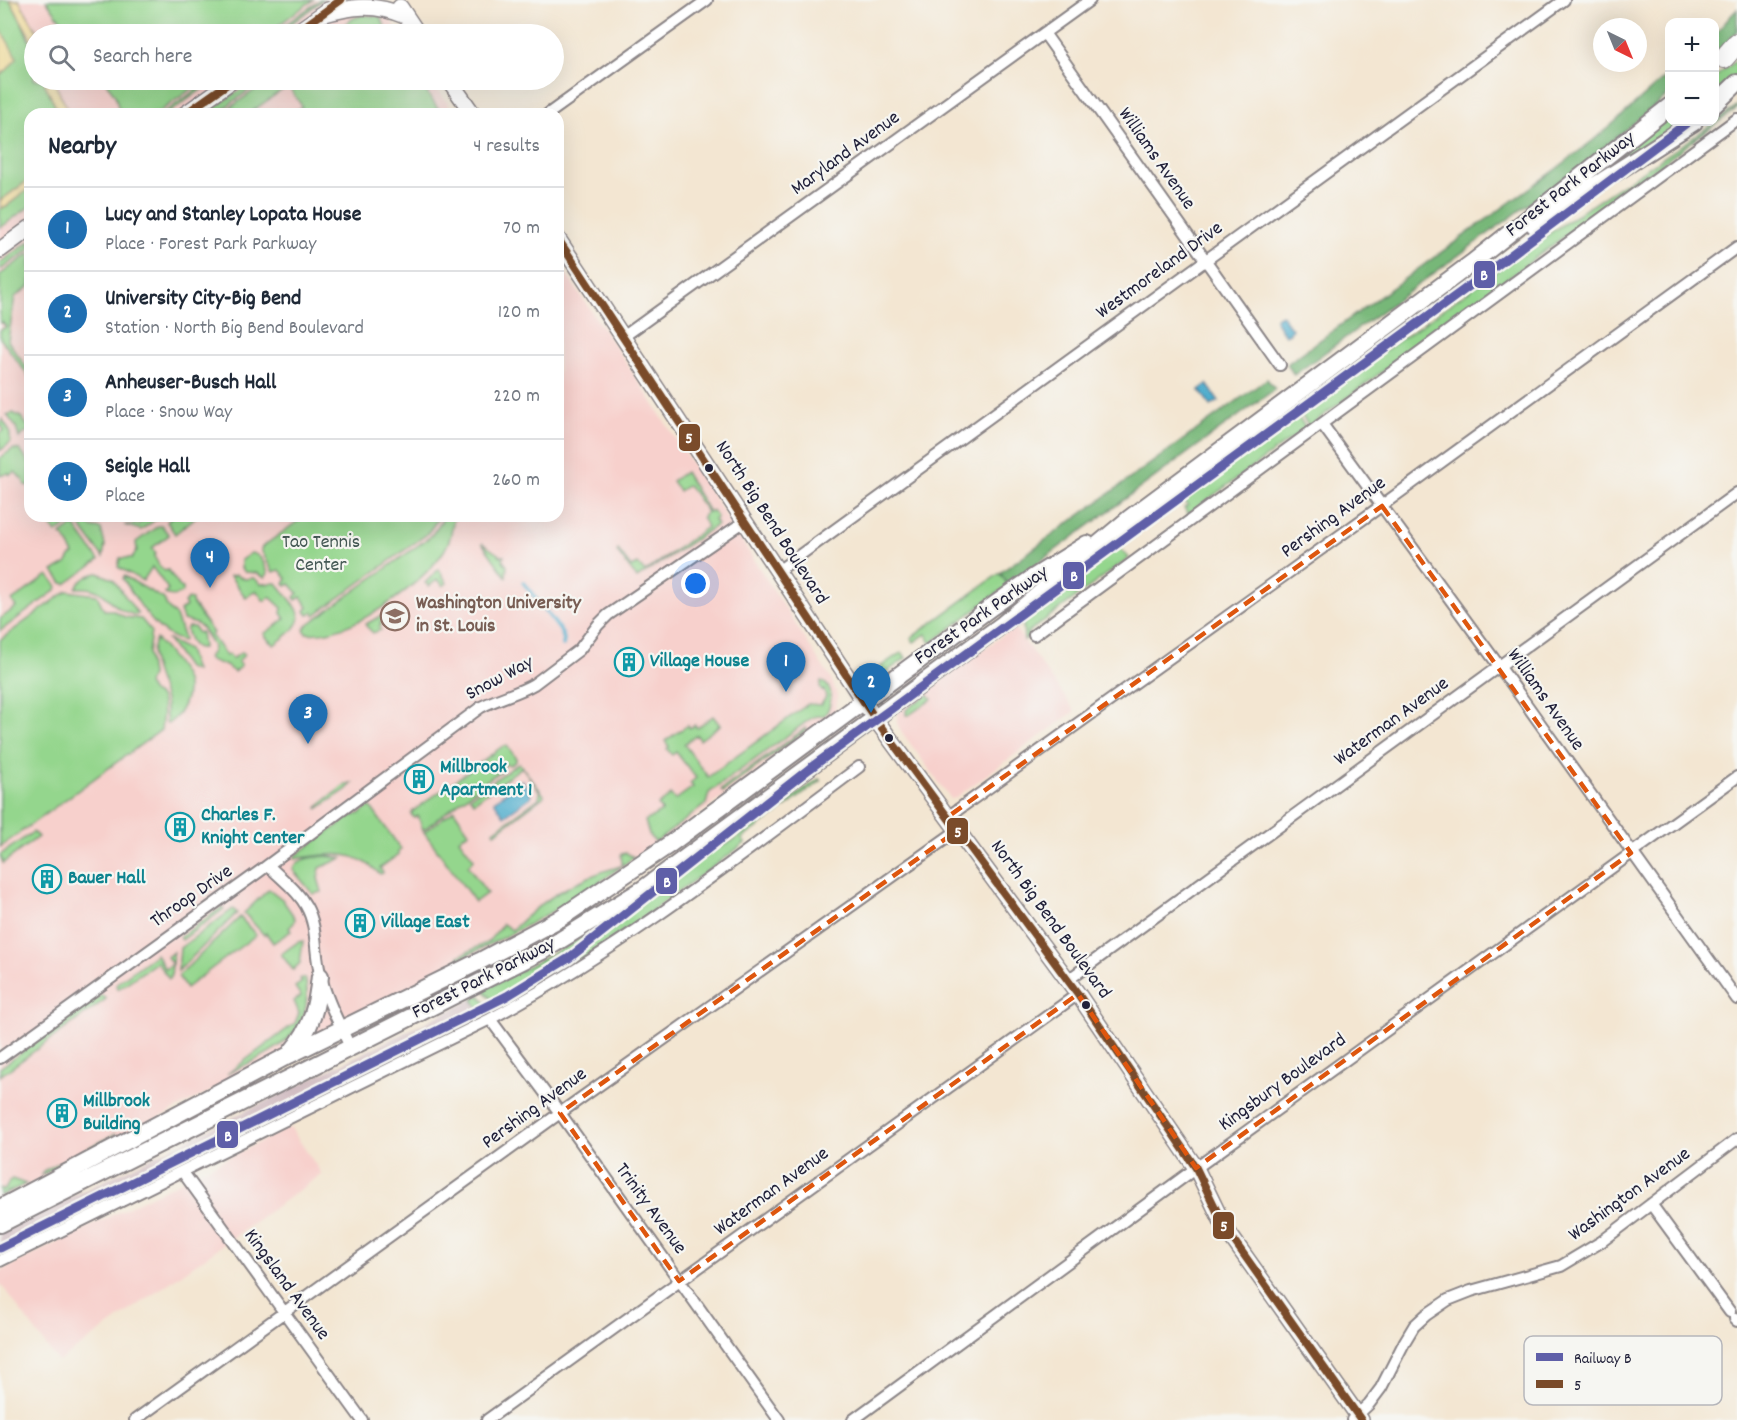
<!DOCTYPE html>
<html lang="en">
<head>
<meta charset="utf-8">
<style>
  :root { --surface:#fff; --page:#f2f2f3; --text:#1f2937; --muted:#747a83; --line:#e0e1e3; --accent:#1f6fb2 }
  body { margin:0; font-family:Dekko,sans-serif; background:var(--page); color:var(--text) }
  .controls { position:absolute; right:18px; top:18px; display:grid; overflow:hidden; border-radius:12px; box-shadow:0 6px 24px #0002 }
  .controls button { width:54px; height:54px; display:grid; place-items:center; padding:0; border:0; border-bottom:2px solid var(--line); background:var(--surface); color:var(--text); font:30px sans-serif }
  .compass { position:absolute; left:1593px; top:18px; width:54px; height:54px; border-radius:50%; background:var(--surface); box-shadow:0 6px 24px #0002; rotate:137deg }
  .you { position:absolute; left:696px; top:584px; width:21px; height:21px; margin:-15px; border:4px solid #fff; border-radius:50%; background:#1a73e8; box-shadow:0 0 0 9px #1a73e833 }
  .badge { display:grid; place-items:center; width:39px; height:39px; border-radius:50%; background:var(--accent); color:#fff; font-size:20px; font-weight:700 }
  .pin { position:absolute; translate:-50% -50px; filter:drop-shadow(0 2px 3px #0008) }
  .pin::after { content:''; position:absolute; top:32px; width:21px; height:18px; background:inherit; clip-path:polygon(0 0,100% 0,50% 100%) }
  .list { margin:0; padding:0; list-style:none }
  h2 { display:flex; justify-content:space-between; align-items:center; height:78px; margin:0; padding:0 24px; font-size:26px }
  h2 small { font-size:20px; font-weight:400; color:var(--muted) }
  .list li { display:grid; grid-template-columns:39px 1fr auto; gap:18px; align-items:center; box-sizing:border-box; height:84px; padding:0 24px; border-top:2px solid var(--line) }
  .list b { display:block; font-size:22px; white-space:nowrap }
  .list p { margin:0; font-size:20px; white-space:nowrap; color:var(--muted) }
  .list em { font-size:20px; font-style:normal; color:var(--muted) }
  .icon { flex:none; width:33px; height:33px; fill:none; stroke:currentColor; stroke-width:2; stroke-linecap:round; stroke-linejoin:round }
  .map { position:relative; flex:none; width:1737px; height:1420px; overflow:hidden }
  .search { position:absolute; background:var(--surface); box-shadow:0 6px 24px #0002; left:24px; top:24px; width:540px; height:66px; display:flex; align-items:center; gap:15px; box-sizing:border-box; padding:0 21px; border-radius:33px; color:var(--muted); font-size:22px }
  .panel { position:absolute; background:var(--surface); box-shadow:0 6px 24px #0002; left:24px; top:108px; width:540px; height:414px; border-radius:18px }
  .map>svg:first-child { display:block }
  .built { fill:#f7d0cc }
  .industrial { fill:#d2bec3 }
  .green { fill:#94d68d; stroke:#5b7c64; stroke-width:1.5 }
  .forest { fill:#77b778; stroke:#4c6c5a; stroke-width:1.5 }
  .sand { fill:#eeda9e; stroke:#887e6c; stroke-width:1.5 }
  .water { fill:#4daccc; stroke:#386784; stroke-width:1.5 }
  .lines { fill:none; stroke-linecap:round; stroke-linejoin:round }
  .stream { stroke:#4daccc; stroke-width:4 }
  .minor-casing { stroke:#8a8486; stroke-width:14 }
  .secondary-casing { stroke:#8a8486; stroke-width:18 }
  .primary-casing { stroke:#8a8486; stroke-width:20 }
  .motorway-casing { stroke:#8a8486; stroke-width:22 }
  .minor { stroke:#fff; stroke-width:10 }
  .secondary { stroke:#fff; stroke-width:15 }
  .primary { stroke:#fff; stroke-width:16 }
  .motorway { stroke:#fff; stroke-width:20 }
  .bus-1-casing { stroke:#f6f6f2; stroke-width:12 }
  .bus-1 { stroke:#7a4b2a; stroke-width:8 }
  .rail-1-casing { stroke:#f6f6f2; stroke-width:14 }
  .rail-1 { stroke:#5f5fa8; stroke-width:9 }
  .marked { fill:none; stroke:#de560e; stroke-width:4.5; stroke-dasharray:12 8; stroke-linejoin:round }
  .bus-dot { fill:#22223b; stroke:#f6f6f2; stroke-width:2 }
  .labels { text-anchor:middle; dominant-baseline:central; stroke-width:4.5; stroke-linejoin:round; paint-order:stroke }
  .street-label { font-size:20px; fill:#22223b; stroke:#f6f6f2 }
  .park-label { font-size:20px; fill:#445854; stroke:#f6f6f2 }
  .education-label { font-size:20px; font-weight:bold; fill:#785e54; stroke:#f6f6f2; text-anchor:start }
  .culture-label { font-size:20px; font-weight:bold; fill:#0d838f; stroke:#f6f6f2; text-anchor:start }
  .key { fill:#f6f6f2; stroke:#b6b6bb; stroke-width:1.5 }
  .key-label { font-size:16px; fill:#22223b }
  .line-badge { stroke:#f6f6f2; stroke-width:2 }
  .badge-label { font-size:16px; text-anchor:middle; font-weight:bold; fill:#fff }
</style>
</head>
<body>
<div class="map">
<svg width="1737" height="1420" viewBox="0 0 1737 1420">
  <rect width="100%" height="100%" fill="#f6f6f2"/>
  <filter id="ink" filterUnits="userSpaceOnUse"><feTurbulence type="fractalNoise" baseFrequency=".0167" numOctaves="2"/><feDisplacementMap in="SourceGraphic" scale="12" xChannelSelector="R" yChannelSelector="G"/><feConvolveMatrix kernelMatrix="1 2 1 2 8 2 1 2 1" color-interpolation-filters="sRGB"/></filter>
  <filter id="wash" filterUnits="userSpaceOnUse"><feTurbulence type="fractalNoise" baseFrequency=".008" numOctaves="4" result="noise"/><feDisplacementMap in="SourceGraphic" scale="24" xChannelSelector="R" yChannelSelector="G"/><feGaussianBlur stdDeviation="1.35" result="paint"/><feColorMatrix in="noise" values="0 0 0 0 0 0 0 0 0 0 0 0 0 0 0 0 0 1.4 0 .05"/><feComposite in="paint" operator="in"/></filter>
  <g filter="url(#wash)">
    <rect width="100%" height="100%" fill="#f3e6d2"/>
    <!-- built -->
    <path class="built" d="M0,0h370l17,16 13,18h-366v46h397l24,34h-425v402h528v-254l83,123 190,294 7,18 -4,15 -5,6 -167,124 -121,79 -541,279z
      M1014,627l61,84 -120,87 -4,1 -50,-68 -4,-8v-7l2,-4z
      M290,1127l32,47 -264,188 -58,-79v-12z"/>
    <!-- industrial -->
    <path class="industrial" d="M473,999l8,14 -481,239v-20z"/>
    <!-- green -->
    <path class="green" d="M0,0h10c16,30 24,44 24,80h9l16,34h-29v65l-30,22z
      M46,0h267l-47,34h-195z
      M320,0h3l-46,34h-5z
      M363,15l18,2 7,17h-57l23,-16z
      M1737,60v16l-22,21v-20z
      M104,80h100l-48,34h-36l-5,-19z
      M210,80h5l-48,34h-5z
      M254,80h9l-47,34h-10z
      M269,80h149l24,34h-150l10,-8 -14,-20 -40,28h-27z
      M1737,106v2l-428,318 -10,-14 255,-182 133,-88z
      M1669,116l1,6h14l-106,69 18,-18z
      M30,188v18l-30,22v-19l8,-4z
      M30,241v8l-30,21v-7z
      M30,253v33l-15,11 -7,44 22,31v6l-30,-40v-8l6,-3 -4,-5 -2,1v-48z
      M13,413l8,4 9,12 -11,9 -3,-11 -9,-12z
      M1296,414l10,14 -118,86 -4,-6 4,-3 -5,-6z
      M2,419c7,9 9,13 8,24l-10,8v-18l4,-3 -4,-6z
      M13,449l7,1 10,14v22l-5,-1 -2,-5 -8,-8 -5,3 -2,-2 -8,3v-18z
      M685,472l24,40 3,-2 5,7 -3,3 3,5 -80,53 -20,-26 1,-2 13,17 7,-3 7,8 62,-45 -5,-10 5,-5 -19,-27 -9,6 -7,-10z
      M43,516h24l4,6 -15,11z
      M73,516h10l8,11 10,2 4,16 -2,12z
      M151,516h5l2,2 -17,12 -17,-5 15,-1z
      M172,516h25l-22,18 -8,-12z
      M305,516h135l-13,18 -112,81 -2,-3 -5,3 -3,-4 3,-4 -7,-10 -5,3 -2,-3 4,-4 -8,-9 -4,2 -2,-2 3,-5 -7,-9 -7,2 -12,-22 1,-3z
      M445,516h9c-2,13 -3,24 -10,35 -23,35 -95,88 -138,82l-2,-4 3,-4 124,-89z
      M74,525l25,35 -33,24 -4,-1 -9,-12 13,-7 4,-7 4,-3 -10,-17 -3,-2z
      M158,526h4l7,9 -17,13 4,6 -2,2 6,11 5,4 3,-1 12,17 3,1v4c-5,4 -12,5 -18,2l3,-5 -16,-22 -9,14 -25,-14 2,-9h12l5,-8 -1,-8z
      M482,543l19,13h3l-1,4 4,6 -1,11z
      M1118,546l11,12 -102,75 2,3 -5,4 -1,-20z
      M251,553c10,1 14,12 17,20l-3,5 -9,-5 -11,-1 -4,-4v-8z
      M439,569l8,14 -4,3 -5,-7 -9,7 -4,-3z
      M98,573l15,6 25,35 -3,1c-22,-4 -23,-19 -40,-25 -6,-3 -13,-2 -19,-2 3,-7 14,-14 22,-15z
      M1000,573l8,12 -77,58 -5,-9 -12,8 -3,-4z
      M48,575l9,11 -1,4 -56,41v-12l16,-12 -4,-6z
      M236,575l8,4 10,-1 7,6 16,-1c26,33 35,35 -3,62l-3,-4 -1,1 -6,-8 21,-15 -4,-6 1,-5 -12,-11 -6,4 -8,-11 -10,8 -16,-22z
      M124,576l40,23 3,8 9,9 8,23 -1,2c-29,-7 -44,-39 -60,-62z
      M67,591l30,4 7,15h8l13,7 16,2 10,12 -3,23 3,21 -3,9 3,7c1,1 8,5 9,6 5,7 2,24 1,33l-161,117v-207z
      M188,599l4,1v3l21,30 -2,2 15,21 3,-2 3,5 10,-7 2,3 -6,7 3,4 -7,6 -8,-6 -16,-6 -2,-3 4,-5 1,-6 -10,-17 -6,-5 -14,-4 -3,-9 6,-5 -2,-3z
      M384,614l2,3 -6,5 2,3 -3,2 2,3 -8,3 -7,-7v-2z
      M188,627h6l4,6 3,-1 2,16c-12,2 -13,-9 -17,-18z
      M156,639c8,8 24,28 29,39 7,17 -4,38 -18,46 -2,-6 0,-16 -2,-24 -4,-19 -20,-41 -9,-61z
      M167,639l21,11 7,21 -8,-3z
      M902,652l4,6 -21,15h-3l-2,-6z
      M821,681c14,6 11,23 4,34l-12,2 -104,76 -3,11 -50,38 -6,-5 -5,-16 17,-10 -4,-6 13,-10 4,5 18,-13 -3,-4 6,-5 -20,-26 -4,3 -5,-6 2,-2 -4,-6 23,-16 2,3 5,-3 2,3 16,-12 7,9 -20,15 -3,-5 -13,9 24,33 100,-73 13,1 5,-8 -2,-7 -2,1 -2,-3z
      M928,694l4,5 -23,16h-3v-5z
      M806,728l1,2 -84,62 -2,-2z
      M503,746h4l9,12v3l-6,4 -5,-1 -4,8 -8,4 -70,54 -5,-14 -4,2 -3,-4 2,-3z
      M519,763l25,32 -1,2 -48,36 -1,-2 45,-33 1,-6 -18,-25 -48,35 -4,-5z
      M819,779l2,2 -79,58 3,4 -15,11 -99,72 -42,28 -91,53 -14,-17 92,-49 53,-32 79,-56 24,-12z
      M353,783l-7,7 -29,19 3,-5 25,-19z
      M370,806l31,43 -3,3 1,2 -19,14 3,5 -3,1c-27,-27 -51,-20 -85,-15v-3l56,-40 8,-2z
      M454,810l15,22 -10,7 15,20 -6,7 19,27 -12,9 -51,-70z
      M33,832l5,5 -35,26 -3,-8z
      M626,853l8,4c-54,42 -116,75 -177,103l2,-4 29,-14 15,-18 9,6c32,-32 65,-52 109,-64l1,-2 -1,-10z
      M325,856l17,2 -22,10 -2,10 4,14 -9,2 -20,-24c3,-12 21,-13 32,-14z
      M269,889l13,10 13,19 -1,5 -5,5 2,3 -18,12 -7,-10 -2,2 -20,-22z
      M222,907l2,2 -42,31 -2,-3z
      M233,909l4,4 -59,58 2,-23z
      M240,917l16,18 -70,53 -8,-12z
      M303,941l-3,22 -7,7 -12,-16 17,-12z
      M173,952l-2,25 -2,2 -12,-17 -39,27 -2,-3 1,-3 39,-29 9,15 7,-5 -5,-7z
      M302,978h3c3,9 2,18 1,28 -7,39 -48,52 -79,68l68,-51 4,-10 -5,-12 7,-5 -6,-9 7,-5 -2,-3z
      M101,995h1l4,4 -106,77v-8z
      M480,995l11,15 -10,3 -8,-14z
      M115,1134l-1,3 -72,38 1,-4z
      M12,1179l14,5 -26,12v-8l5,2 4,-9z"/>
    <!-- forest -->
    <path class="forest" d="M1737,9v22l-22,24v-21z
      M1669,74v20l-85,70 -290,211 -7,-11 269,-195 44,-34z
      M1267,379l8,10 -267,196 -8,-12z"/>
    <!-- sand -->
    <path class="sand" d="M10,0h9l19,33 -4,1v26l-4,-23z
      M0,28l17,30 -9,11 -8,6z
      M43,80h10l17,34h-11z
      M30,179v9l-22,17 -8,4v-8z"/>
    <!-- water -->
    <path class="water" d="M1282,315l10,14 -2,4 -5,2 -10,-15 2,-3z
      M1207,384l12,17 -8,5 -12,-16z
      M522,780l8,11 1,6 -27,19 -10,-15z"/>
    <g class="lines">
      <!-- stream -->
      <path class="stream" d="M523,582l37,48 4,9 -1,6"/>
    </g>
  </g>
  <g filter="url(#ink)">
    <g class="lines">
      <!-- minor casing -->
      <g class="minor-casing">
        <path id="minor" d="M1044,33l236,332
          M548,114l159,-114
          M623,337l467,-337
          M1322,424l177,242 238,333
          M778,571l786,-571
          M1034,635l703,-516
          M949,816l421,-302 367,-267
          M268,865c12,13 29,24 38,41 12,21 8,44 14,67 6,26 19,50 30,74
          M1068,980l669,-487
          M490,1019l70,94 219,307
          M0,1058l260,-187 221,-164c17,-9 38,-14 53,-23l45,-34 19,-25 10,-10 137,-94
          M182,1171l180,249
          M1651,1204l79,108
          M0,1261l490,-242c132,-70 250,-163 369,-252
          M1735,1319l2,2
          M135,1420l425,-307 398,-283
          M487,1420l591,-426
          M853,1420l343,-252 541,-391
          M1352,1420l17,-16 12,-16 24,-47 9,-15 12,-11 22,-15 23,-9 90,-25 40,-24 136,-103"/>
      </g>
      <!-- secondary casing -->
      <g class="secondary-casing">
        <path id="secondary" d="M400,7l18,27
          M321,15c32,-9 53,-12 84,1
          M294,34l34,-24
          M449,80l24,34
          M185,114l48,-34
          M558,239l318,481 202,274 118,174 29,60 136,192
          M0,250l30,-22"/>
      </g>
      <!-- primary casing -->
      <g class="primary-casing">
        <path id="primary" d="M1714,105l23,-22
          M1534,225l160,-103
          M292,1051c20,-23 25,-45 28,-75
          M0,1208l289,-153 191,-94 79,-42 111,-75 320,-236 44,-31 53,-33
          M0,1224l546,-275 97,-60 360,-265 127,-106 342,-255 198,-157"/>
      </g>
      <!-- motorway casing -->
      <g class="motorway-casing">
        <path id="motorway" d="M1724,58l13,-15"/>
      </g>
      <!-- minor -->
      <use href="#minor" class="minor"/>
      <!-- secondary -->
      <use href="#secondary" class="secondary"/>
      <!-- primary -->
      <use href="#primary" class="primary"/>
      <!-- motorway -->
      <use href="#motorway" class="motorway"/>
      <!-- bus-1 casing -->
      <g class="bus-1-casing">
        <path id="bus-1" d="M294,34l47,-34
          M185,114l48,-34
          M558,239l318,481 202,274 118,174 29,60 136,192"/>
      </g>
      <!-- bus-1 -->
      <use href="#bus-1" class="bus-1"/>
      <!-- rail-1 casing -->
      <g class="rail-1-casing">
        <path id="rail-1" d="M0,1248l507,-252 62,-38 240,-189 663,-485 216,-162"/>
      </g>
      <!-- rail-1 -->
      <use href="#rail-1" class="rail-1"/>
    </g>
  </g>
  <!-- marked area -->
  <path class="marked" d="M1382,506l249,347 -435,315 -118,-174 -399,287 -119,-168 398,-283 -9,-14z"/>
  <!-- icons -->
  <defs>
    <g id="university-ring" transform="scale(1.5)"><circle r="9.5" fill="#f6f6f2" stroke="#8d6e63" stroke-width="1.5"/><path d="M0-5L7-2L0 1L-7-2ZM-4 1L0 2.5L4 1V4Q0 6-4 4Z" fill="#8d6e63"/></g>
    <g id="building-ring" transform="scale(1.5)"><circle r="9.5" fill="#f6f6f2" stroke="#0f9aa8" stroke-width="1.5"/><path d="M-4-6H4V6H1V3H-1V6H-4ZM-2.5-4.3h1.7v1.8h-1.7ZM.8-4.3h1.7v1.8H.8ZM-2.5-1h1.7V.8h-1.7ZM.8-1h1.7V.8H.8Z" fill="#0f9aa8"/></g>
  </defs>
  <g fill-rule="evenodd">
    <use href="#university-ring" x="395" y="616"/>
    <use href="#building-ring" x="629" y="662"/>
    <use href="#building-ring" x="419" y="779"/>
    <use href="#building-ring" x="180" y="827"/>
    <use href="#building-ring" x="47" y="879"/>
    <use href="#building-ring" x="360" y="923"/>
    <use href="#building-ring" x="62" y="1113"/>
  </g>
  <!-- markers -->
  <g class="bus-dot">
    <circle cx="709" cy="468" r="5"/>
    <circle cx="889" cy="738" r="5"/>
    <circle cx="1086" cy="1005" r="5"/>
  </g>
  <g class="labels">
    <!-- street labels -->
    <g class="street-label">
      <text transform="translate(846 154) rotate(-36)">Maryland Avenue</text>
      <text transform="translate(1156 159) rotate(55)">Williams Avenue</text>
      <text transform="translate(1571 185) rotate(-38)">Forest Park Parkway</text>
      <text transform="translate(1160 271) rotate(-36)">Westmoreland Drive</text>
      <text transform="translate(1334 518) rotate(-36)">Pershing Avenue</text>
      <text transform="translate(771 523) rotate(57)">North Big Bend Boulevard</text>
      <text transform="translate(982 616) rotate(-35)">Forest Park Parkway</text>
      <text transform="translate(500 679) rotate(-28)">Snow Way</text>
      <text transform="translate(1545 700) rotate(55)">Williams Avenue</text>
      <text transform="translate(1392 722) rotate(-36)">Waterman Avenue</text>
      <text transform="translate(192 897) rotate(-35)">Throop Drive</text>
      <text transform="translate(1050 920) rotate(54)">North Big Bend Boulevard</text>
      <text transform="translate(484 979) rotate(-27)">Forest Park Parkway</text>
      <text transform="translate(1283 1083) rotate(-36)">Kingsbury Boulevard</text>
      <text transform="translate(535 1109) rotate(-36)">Pershing Avenue</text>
      <text transform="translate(772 1192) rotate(-36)">Waterman Avenue</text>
      <text transform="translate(1630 1195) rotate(-36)">Washington Avenue</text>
      <text transform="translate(650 1209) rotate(54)">Trinity Avenue</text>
      <text transform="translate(286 1285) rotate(54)">Kingsland Avenue</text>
    </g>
    <!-- park labels -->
    <g class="park-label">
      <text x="321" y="543">Tao Tennis<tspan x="321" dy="23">Center</tspan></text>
    </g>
    <!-- education labels -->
    <g class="education-label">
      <text x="416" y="604">Washington University<tspan x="416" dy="23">in St. Louis</tspan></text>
    </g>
    <!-- culture labels -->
    <g class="culture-label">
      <text x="650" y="662">Village House</text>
      <text x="440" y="768">Millbrook<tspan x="440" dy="23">Apartment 1</tspan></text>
      <text x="201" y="816">Charles F.<tspan x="201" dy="23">Knight Center</tspan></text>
      <text x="68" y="879">Bauer Hall</text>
      <text x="381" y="923">Village East</text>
      <text x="83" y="1102">Millbrook<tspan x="83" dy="23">Building</tspan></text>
    </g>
  </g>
  <!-- legend -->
  <rect x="1524" y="1336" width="198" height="69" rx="9" class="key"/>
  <rect x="1536" y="1353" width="27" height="8" fill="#5f5fa8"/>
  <rect x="1536" y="1380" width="27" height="8" fill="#7a4b2a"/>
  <g class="key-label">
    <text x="1574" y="1363">Railway B</text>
    <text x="1574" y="1390">5</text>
  </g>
  <g class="line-badge">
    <rect x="1473" y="260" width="23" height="29" rx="6" fill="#5f5fa8"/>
    <rect x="678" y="423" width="23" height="29" rx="6" fill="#7a4b2a"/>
    <rect x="1062" y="561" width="23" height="29" rx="6" fill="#5f5fa8"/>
    <rect x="946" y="817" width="23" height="28" rx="6" fill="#7a4b2a"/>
    <rect x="655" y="867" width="23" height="28" rx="6" fill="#5f5fa8"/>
    <rect x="216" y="1120" width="23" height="29" rx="6" fill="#5f5fa8"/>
    <rect x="1212" y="1211" width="23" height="29" rx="6" fill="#7a4b2a"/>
  </g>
  <g class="badge-label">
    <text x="1484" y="280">B</text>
    <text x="689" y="443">5</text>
    <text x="1074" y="581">B</text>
    <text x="958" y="837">5</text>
    <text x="667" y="887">B</text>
    <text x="228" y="1141">B</text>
    <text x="1224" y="1231">5</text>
  </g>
</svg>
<div class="controls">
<button>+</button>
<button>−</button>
</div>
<svg class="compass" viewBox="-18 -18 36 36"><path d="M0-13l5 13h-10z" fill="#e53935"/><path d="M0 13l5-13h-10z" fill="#747a83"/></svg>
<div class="you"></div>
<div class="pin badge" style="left:786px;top:692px">1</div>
<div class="pin badge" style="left:871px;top:713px">2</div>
<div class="pin badge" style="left:308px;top:744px">3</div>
<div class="pin badge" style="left:210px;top:588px">4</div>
<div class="search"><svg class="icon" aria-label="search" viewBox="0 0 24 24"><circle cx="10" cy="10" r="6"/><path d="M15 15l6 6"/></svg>Search here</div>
<section class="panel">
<h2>Nearby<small>4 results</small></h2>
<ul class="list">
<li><span class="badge">1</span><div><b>Lucy and Stanley Lopata House</b><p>Place · Forest Park Parkway</p></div><em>70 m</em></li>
<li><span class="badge">2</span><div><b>University City-Big Bend</b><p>Station · North Big Bend Boulevard</p></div><em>120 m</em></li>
<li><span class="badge">3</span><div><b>Anheuser-Busch Hall</b><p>Place · Snow Way</p></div><em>220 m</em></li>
<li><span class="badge">4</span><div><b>Seigle Hall</b><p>Place</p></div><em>260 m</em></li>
</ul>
</section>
</div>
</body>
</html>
